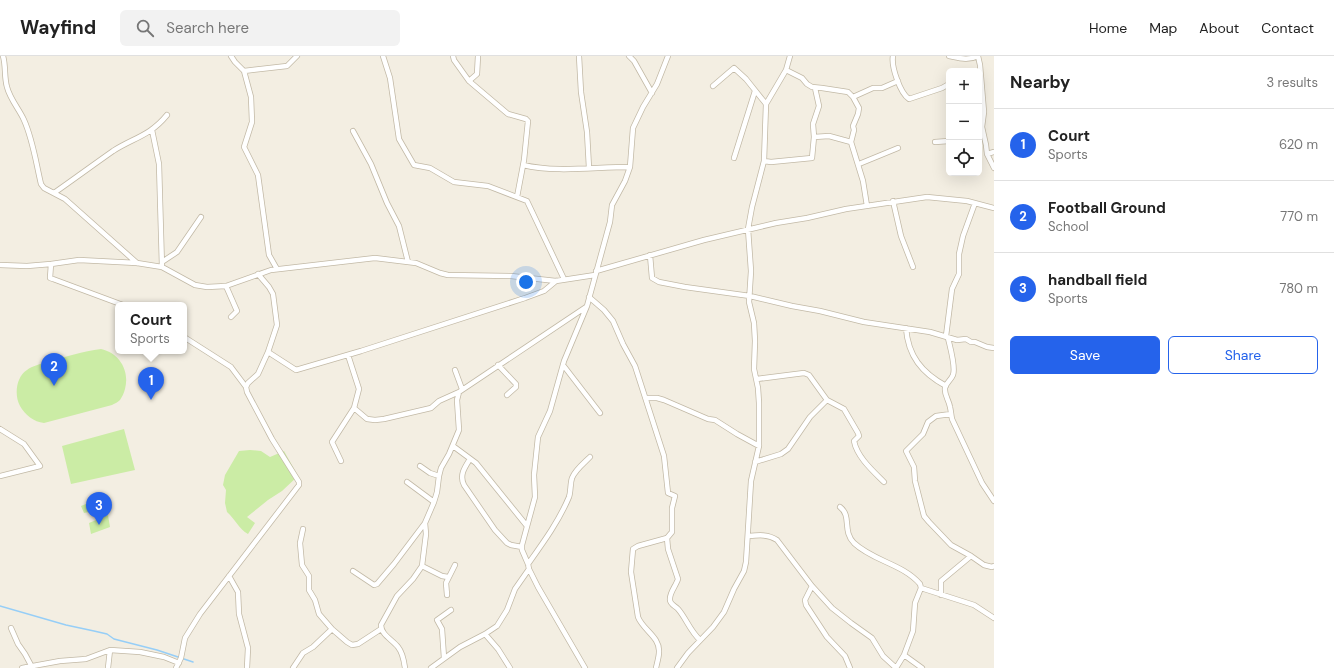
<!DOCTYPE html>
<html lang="en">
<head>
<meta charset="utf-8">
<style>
  :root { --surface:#fff; --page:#f2f2f2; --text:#222; --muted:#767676; --line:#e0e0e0; --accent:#2563eb }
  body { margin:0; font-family:"DM Sans",sans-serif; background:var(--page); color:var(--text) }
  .controls { position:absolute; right:12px; top:12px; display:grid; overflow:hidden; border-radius:6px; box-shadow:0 4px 16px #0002 }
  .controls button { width:36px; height:36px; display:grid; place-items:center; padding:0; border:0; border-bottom:1px solid var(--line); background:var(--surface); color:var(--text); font:20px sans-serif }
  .you { position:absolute; left:526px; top:226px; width:14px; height:14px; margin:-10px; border:3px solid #fff; border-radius:50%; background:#1a73e8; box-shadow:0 0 0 6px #1a73e833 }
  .badge { display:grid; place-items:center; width:26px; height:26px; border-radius:50%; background:var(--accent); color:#fff; font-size:13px; font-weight:700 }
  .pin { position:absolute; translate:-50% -33px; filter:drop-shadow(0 1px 2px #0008) }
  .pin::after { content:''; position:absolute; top:21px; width:14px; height:12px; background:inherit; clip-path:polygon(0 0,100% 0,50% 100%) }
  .popup { position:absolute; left:115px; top:246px; width:72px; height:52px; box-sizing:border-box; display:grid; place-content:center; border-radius:6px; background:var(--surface); filter:drop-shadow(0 1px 3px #0005); font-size:13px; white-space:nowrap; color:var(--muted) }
  .popup b { font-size:15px; color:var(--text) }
  .popup::after { content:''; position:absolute; left:50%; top:100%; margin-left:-8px; border:8px solid transparent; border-top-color:var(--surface) }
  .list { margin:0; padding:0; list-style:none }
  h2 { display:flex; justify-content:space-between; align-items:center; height:52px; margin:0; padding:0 16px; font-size:17px }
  h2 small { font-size:13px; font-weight:400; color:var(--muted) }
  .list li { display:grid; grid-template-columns:26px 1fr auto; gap:12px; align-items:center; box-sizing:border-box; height:72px; padding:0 16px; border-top:1px solid var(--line) }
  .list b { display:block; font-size:15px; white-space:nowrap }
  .list p { margin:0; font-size:13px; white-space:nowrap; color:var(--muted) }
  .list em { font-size:13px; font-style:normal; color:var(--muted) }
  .actions { display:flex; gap:8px; padding:12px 16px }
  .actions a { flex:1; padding:9px 0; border:1px solid var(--accent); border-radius:6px; text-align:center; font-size:14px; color:var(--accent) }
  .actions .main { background:var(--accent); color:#fff }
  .icon { flex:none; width:22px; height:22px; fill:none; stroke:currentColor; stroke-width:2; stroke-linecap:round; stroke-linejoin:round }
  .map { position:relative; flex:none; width:994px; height:612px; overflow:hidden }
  header { display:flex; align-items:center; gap:24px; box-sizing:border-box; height:56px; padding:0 20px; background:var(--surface); border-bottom:1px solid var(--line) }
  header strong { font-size:19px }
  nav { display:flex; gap:22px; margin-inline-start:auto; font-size:14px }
  .search { width:280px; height:36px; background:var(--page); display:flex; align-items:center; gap:10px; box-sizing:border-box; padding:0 14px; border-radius:6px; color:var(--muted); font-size:15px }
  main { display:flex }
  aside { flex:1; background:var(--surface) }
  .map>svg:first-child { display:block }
  .green { fill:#cbeca5 }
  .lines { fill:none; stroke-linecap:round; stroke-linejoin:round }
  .stream { stroke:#96cef7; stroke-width:1.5 }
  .street-casing { stroke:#c2b9a6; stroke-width:6 }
  .street { stroke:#fff; stroke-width:4.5 }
</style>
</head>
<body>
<header>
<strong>Wayfind</strong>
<div class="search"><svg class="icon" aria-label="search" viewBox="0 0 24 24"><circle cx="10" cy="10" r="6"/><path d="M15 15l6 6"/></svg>Search here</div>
<nav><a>Home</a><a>Map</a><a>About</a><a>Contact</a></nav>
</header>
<main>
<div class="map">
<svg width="994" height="612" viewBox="0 0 994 612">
  <rect width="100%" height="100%" fill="#f3eee2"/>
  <!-- green -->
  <path class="green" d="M101,293c18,4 29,21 24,40 -1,4 -3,8 -5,11 -2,2 -6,4 -8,5l-68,18c-10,-1 -19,-8 -24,-17 -6,-11 -4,-29 7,-36 5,-4 14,-6 20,-8 18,-5 36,-11 54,-13z
    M124,373l11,41 -64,14 -9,-38z
    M250,394l11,1 9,6 14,-6 14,25 -16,15 -14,9 -21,17 8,6 -7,11c-9,-5 -13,-15 -21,-22l-2,-9 1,-13 -3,-5 2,-10 14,-24z
    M101,442l2,11 -19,4 -3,-7z
    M108,459l2,12 -19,7 -2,-11z"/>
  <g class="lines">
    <!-- stream -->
    <path class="stream" d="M0,550l66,19 28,6 13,3 7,5 43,11 36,12"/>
    <!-- street casing -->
    <g class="street-casing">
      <path id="street" d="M3,0c3,10 1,21 4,31 3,12 12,22 17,33 9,20 12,43 17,64l3,4 21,11 72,64
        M231,0l4,6 9,9 7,26 1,25 -8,25 14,28 11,80 8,14
        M383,0l7,22 9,61 15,26 16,3 24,14 34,4 39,15 37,78
        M453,0l1,4 15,21 39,33 18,5 2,2 -4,39 -7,37
        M579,0l2,36 6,40 2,36
        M629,0l5,5 18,32
        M893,0c-2,10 7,37 16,43l33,-11 7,-4
        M949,0c10,2 19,5 29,0
        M978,0l2,9 4,47 -2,15 4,18 1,9 7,14
        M786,14l16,8 5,6 5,3 10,1 26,4 5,5 6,11 -1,6 -5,12 1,4 -3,12 12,39 4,25
        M244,15l43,-5 10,-10
        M469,25l8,-7 1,-18
        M713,30l21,-18 12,11 20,25
        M853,41l20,-9h9l16,-7
        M152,74l7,34 3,103
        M353,75l18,33 16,39 12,23 9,36
        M814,81l-1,-13 6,-18 -4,-18
        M935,86l14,-1
        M987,98l7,-2
        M734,102l21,-67
        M764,105l7,1 41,-4 2,-21 15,-1 22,6
        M859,108l39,-16
        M523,109c34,8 71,2 107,2
        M54,137c20,-14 39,-28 59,-42 20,-13 37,-15 54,-36
        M893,145l8,35 12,31
        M650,199l2,23 7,4 26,5 65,9 42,10 28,5 44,11 66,10 27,8 9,-1 5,3h4l12,5 7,1
        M162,206l15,-10 24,-35
        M51,208l-1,14 3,1 70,26
        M0,209l27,1 24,-2 28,-4 58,3 25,4 33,18 12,2 19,-1 45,-16 104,-12 41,5 24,10 8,2 63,1 45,5 39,-6
        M596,215l108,-31 72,-17 31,-5 39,-9 81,-12 40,4 27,7
        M226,230l11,25 -6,6
        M589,241l15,13 9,11 10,23 12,22 29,90 4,37 7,3 -3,12v24l-5,6 1,11 10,30c-2,7 -9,14 -8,21 0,4 5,6 8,9 8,9 12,22 22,31
        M906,272c2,28 16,45 40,58
        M946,280l6,-47 7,-15v-20l4,-18 12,-33
        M184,281l47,30 15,20
        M948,282c2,9 8,29 5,37 -2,5 -7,8 -8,13 -1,7 4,12 5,19 1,4 1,7 2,12l30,64 12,18
        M268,296l28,18 65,-19 164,-53 19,-7 12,-10
        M498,309l18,19v3l-9,8
        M563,309l37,48
        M455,314l7,19
        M757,323l47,-6 5,2 18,25
        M646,342h11l7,2 44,19 7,1 22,14 22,12
        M354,352l13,11 8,1 9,-1 47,-11 8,-7 20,-9
        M951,358l-15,2 -8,6 -5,12 -17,17 8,16 1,14 9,35 5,6 22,23 20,11 13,9 8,2 2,-1
        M0,373l24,15 16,22 -40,10
        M453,390l23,17 51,63
        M470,403c-5,8 -11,16 -6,26l31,45 12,13 4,2 11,2
        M341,405l-9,-19 22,-34 5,-19 -11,-34
        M755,406l26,-8 7,-5 22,-32 17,-17 17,9 14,24 1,3 -5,5c3,16 19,30 30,41
        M420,410l10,7 9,3
        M407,426l27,20
        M840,451c12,9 2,24 14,36 19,18 49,21 66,41l1,4 -6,15 -2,28 -9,24 -8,13
        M303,473l-3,14 2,22 7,11v14l6,10 4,14 13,15 15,13 5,3 6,-1 23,-15
        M748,480c11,-1 20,-2 29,4l35,46 20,22 19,15 21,15 11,18 13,12
        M528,508c15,-21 31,-43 41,-67 2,-6 1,-13 3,-19 3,-8 12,-15 18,-21
        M422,510l20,10 6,1
        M353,515l21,14 3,-1 17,-20 31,-41
        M229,520l9,16 1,22 9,34 -1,20
        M812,530l-7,14 1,5 21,32 18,19 5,12
        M921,532l53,17 20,13
        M447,539l-1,-12 9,-18
        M941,539v-14l30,-25
        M11,572l7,16 7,10 7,13
        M485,578l13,15 12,19
        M904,599l18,13
        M444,602l-2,-29 -5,-9 14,-10
        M22,612l38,-7 26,-2 24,-9 30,2 24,5 15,6
        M108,612l2,-18
        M176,612l5,-10 4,-20 15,-24 99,-129v-3l-27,-43 -25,-47 -1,-5 2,-4 10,-9 10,-22 9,-27 -4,-31 -4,-7 -11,-13
        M293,612l10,-15 10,-6 19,-18
        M405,612c-1,-7 -2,-15 -7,-21 -5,-7 -17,-12 -17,-22l16,-29 16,-17 9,-13 4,-32 -1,-11 9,-21 3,-10 2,-16 2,-8 8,-14 10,-24 -2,-30 2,-8 127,-85
        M431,612l29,-21 25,-13 12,-8 10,-16 8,-21 14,-20
        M585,612l-47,-81 -9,-18 -1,-5 -6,-14v-5l13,-48 -1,-22 4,-38 12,-26 14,-50 23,-55 23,-84 2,-17 13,-24 5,-14 3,-39 10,-21 14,-23 11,-28
        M656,612c1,-5 3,-11 3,-16 1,-15 -16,-22 -21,-35l-7,-45 2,-23 5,-3 29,-8
        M677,612l11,-15 25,-26 11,-15 10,-23 10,-18 2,-9 5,-81 8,-35v-43l-1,-15 -4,-19 1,-28 -1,-18 -5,-21 2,-31 -3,-42 4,-22 12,-46 2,-57 20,-34 4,-14"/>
    </g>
    <!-- street -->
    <use href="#street" class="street"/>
  </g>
</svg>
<div class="controls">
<button>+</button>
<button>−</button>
<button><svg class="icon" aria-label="locate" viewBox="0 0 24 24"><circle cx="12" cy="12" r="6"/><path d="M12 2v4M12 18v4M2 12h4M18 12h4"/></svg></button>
</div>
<div class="you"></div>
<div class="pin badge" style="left:151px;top:344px">1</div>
<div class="popup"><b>Court</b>Sports</div>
<div class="pin badge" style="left:54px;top:330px">2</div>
<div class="pin badge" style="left:99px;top:469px">3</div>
</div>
<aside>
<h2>Nearby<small>3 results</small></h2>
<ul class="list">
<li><span class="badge">1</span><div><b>Court</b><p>Sports</p></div><em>620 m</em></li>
<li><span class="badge">2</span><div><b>Football Ground</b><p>School</p></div><em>770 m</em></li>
<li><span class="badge">3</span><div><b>handball field</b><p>Sports</p></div><em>780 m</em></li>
</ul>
<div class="actions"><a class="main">Save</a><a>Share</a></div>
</aside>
</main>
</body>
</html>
